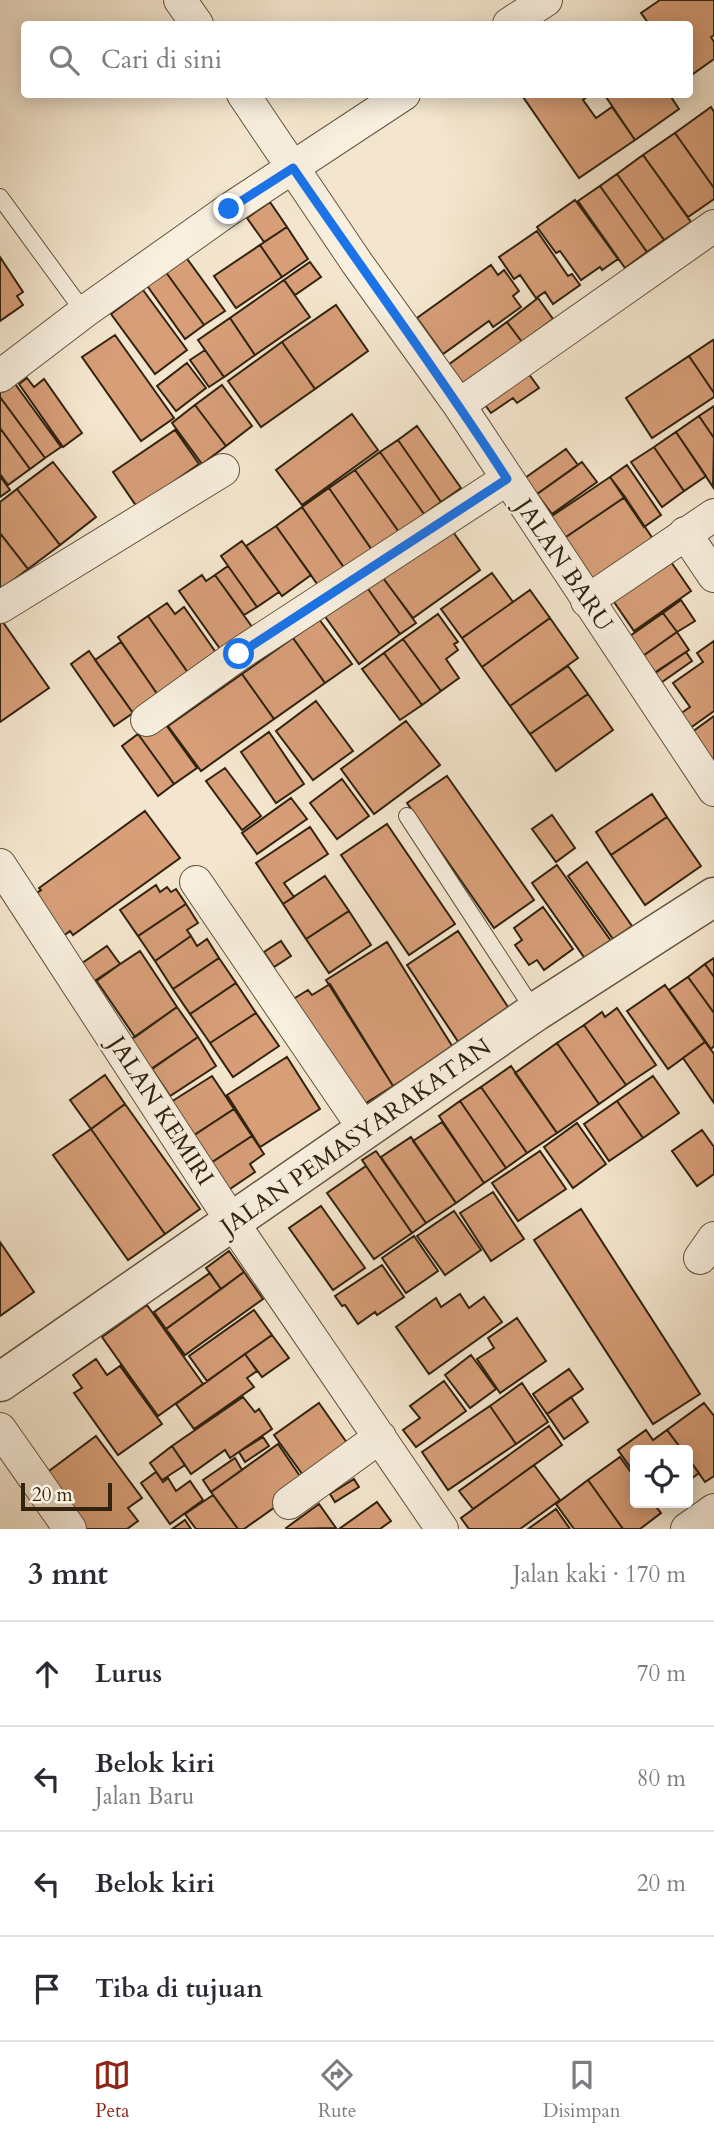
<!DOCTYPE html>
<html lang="id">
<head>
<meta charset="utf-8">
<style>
  :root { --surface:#fff; --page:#f2f2f3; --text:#2b2b33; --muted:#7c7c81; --line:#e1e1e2; --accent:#8f2418 }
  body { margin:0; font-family:Cardo,serif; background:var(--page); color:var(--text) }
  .controls { position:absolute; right:21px; bottom:21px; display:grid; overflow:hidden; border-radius:7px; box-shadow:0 4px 18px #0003 }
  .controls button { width:63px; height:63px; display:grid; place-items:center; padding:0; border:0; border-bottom:2px solid var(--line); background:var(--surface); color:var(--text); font:35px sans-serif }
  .scale { position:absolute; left:21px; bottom:18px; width:91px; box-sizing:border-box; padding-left:7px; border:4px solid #32230e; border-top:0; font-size:19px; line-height:24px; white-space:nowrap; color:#32230e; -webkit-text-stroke:5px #f8efdf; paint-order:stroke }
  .stop { position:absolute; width:21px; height:21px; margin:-16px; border:5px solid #1a73e8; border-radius:50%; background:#fff }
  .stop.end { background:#1a73e8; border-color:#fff; box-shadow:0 2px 7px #0008 }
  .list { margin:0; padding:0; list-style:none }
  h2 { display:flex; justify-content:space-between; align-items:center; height:91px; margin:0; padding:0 28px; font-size:30px }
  h2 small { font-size:23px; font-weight:400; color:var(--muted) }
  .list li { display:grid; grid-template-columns:46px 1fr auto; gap:21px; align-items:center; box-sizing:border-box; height:105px; padding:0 28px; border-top:2px solid var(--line) }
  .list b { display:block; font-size:26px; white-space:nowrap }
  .list p { margin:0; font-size:23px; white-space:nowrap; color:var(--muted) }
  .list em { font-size:23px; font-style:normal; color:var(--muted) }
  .icon { flex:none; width:38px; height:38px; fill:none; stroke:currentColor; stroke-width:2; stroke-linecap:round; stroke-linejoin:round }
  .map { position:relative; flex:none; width:714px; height:1529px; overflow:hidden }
  .search { position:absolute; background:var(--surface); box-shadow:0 4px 18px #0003; left:21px; right:21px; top:21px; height:77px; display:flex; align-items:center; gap:18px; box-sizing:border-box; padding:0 24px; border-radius:7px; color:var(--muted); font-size:26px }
  .sheet { height:511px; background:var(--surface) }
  nav { display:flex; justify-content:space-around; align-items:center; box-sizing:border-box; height:98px; border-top:2px solid var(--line); background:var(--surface); font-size:19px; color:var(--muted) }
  nav a { display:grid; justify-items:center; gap:4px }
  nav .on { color:var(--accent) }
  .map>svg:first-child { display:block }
  .building { fill:#d79e78; stroke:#32230e; stroke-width:2 }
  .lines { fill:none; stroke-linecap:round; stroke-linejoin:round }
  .service-casing { stroke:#62543e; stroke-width:18 }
  .minor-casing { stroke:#62543e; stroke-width:34 }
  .tertiary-casing { stroke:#62543e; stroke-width:41 }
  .service { stroke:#f8efdf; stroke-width:16 }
  .minor { stroke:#f8efdf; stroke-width:32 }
  .tertiary { stroke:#f8efdf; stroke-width:38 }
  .route { stroke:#1a73e8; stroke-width:9 }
  .labels { text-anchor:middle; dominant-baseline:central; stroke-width:5; stroke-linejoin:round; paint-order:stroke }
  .street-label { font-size:24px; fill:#32230e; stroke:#f8efdf }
</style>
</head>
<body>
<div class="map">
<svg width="714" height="1529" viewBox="0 0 714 1529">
  <rect width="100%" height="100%" fill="#f4e6ce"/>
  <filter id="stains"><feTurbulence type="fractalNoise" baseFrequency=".00286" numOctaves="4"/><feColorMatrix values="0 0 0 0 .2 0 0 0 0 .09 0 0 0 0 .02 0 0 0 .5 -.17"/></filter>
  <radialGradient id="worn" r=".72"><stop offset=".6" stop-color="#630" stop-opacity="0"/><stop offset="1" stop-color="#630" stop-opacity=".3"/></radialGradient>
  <!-- building -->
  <path class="building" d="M660,0h54v35l-3,2 3,5v17l-24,17v-52h-41l-8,-11z
    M521,94h69l-7,6 13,18 16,-11 23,33 -56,38z
    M604,94h65l10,15 -44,31z
    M711,107l3,5v76l-39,-55z
    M675,133l39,55v11l-26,18 -45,-62z
    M643,155l48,67 -27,18 -47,-66z
    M617,174l47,66 -17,12 -47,-66z
    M600,186l47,66 -22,16 -47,-67z
    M575,200l43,59 -16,11 -2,-3 -19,13 -21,-29 -4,2 -19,-26z
    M270,202l17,25 -23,15 -17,-24z
    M287,227l21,32 -26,18 -22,-32z
    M537,231l31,45 4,-2 8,11 -27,19 -8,-12 -9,6 -16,-23 -6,4 -15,-22z
    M260,245l22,32 -46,31 -22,-32z
    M180,249l45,62 -21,14 -44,-61z
    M0,257l23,35 -6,4 6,9 -23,16z
    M310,262l11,15 -26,18 -11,-15z
    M160,264l44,61 -19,14 -44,-62z
    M491,265l7,10 6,-5 15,21 -6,5 8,11 -28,20 -4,-6 -46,33 -26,-36z
    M284,280l26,37 -55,38 -25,-37z
    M143,290l44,60 -32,24 -44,-60z
    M538,298l15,21 -31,23 -15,-20z
    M336,305l32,46 -53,38 -33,-47z
    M230,318l25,37 -31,22 -26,-37z
    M507,322l15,20 -59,44 -15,-21z
    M115,335l59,83 -33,23 -59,-84z
    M713,340l1,2v51l-25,-37z
    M282,342l33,47 -54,38 -33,-46z
    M205,350l19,27 -15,10 -19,-27z
    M689,356l25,37v4l-62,41 -26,-40z
    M187,363l19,25 -30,23 -19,-25z
    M523,366l16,22 -22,15 -4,-5 -22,15 -12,-16z
    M10,377l51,70 -16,11 -45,-61v-13z
    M27,378l7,9 10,-8 38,54 -19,14 -44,-63z
    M222,385l30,41 -26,20 -31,-41z
    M0,397l45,61 -15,11 -30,-41z
    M195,405l31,41 -24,18 -30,-41z
    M714,406v32l-15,-22z
    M352,414l26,36 -76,55 -26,-35z
    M699,416l15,22 -1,49 -37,-55z
    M417,426l44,62 -20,14 -43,-62z
    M0,428l30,41 -22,16 -8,-11z
    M175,430l24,34 -62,43 -24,-35z
    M676,432l30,44 -22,15 -30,-44z
    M398,440l43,62 -17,12 -44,-62z
    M654,447l30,44 -22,16 -31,-45z
    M566,449l12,16 -41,29 -12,-16z
    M380,452l44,62 -25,18 -44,-62z
    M53,462l43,55 -36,28 -43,-56z
    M582,462l15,20 -45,32 -15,-20z
    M627,465l34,50 -17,12 -34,-50z
    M355,470l44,62 -27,18 -43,-62z
    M0,476l10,14 -10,7z
    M610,477l15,20 -68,46 -14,-21z
    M329,488l43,62 -27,19 -43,-62z
    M17,489l43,56 -32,24 -28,-36v-31z
    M625,497l28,42 -68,46 -28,-42z
    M302,507l43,62 -25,19 -44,-62z
    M276,526l35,49 -29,21 -36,-50z
    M451,529l29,41 -67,48 -30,-40z
    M0,533l28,36 -28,21z
    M242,541l37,51 -22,15 -36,-51z
    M669,559l22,32 -57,40 -22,-32z
    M228,566l29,41 -13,8 -29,-40z
    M492,573l21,29 -51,36 -21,-29z
    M202,575l4,6 9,-6 40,56 -32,22 -44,-62z
    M381,575l35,48 -16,11 -34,-48z
    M366,586l34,48 -41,30 -35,-49z
    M530,590l20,28 -68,49 -20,-29z
    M681,600l14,21 -18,11 -14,-19z
    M167,603l8,11 9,-7 33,47 -28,20 -41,-58z
    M663,613l14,19 -47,33 -13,-20z
    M438,614l20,28 -4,2 4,6 -12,9 13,19 -18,13 -38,-52z
    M148,616l41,58 -31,21 -40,-58z
    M0,618l49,70 -49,34z
    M550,618l28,40 -68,48 -28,-39z
    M319,619l33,45 -27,19 -32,-45z
    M677,632l12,18 -47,32 -12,-17z
    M293,638l32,45 -51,36 -32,-45z
    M403,639l38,52 -19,14 -38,-52z
    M714,641v70l-35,25 -9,-15 20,-14 -17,-24 30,-21 -6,-9z
    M121,642l37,53 -25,18 -38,-53z
    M89,651l44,62 -19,13 -43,-62z
    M686,652l6,9 -40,28 -7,-10z
    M384,653l38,52 -22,15 -38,-51z
    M568,666l20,28 -58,40 -20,-28z
    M242,674l32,45 -73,52 -33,-45z
    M588,694l25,36 -57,41 -26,-37z
    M316,701l37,50 -40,29 -37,-49z
    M714,716v55l-26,-36z
    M161,718l36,50 -23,16 -36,-50z
    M406,721l34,44 -66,49 -33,-45z
    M269,732l35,52 -28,19 -35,-51z
    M138,734l36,50 -16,12 -36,-50z
    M225,768l36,48 -19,14 -36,-49z
    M447,776l87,124 -40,28 -87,-125z
    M342,779l27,37 -32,23 -27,-36z
    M652,794l15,23 -56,38 -15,-23z
    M291,798l16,21 -50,35 -15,-21z
    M145,811l35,47 -107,77 -3,-4 -9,7 -30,-41 10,-7 -2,-2z
    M552,815l23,33 -19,14 -24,-33z
    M667,817l34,49 -56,39 -34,-50z
    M387,824l68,100 -46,31 -68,-100z
    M310,827l18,27 -44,29 10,14 -11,7 -27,-41z
    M587,862l45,64 -19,13 -45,-63z
    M557,865l54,76 -25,19 -54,-77z
    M325,876l24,35 -43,28 -23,-35z
    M156,885l4,7 7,-5 4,5 5,-3 10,15 -48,32 -18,-26z
    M186,904l12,19 -11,7 4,6 -36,25 -17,-25z
    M543,907l30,42 -29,21 -7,-10 -8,5 -14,-20 7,-5 -8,-12z
    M349,911l22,34 -42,28 -23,-34z
    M458,931l52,79 -51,33 -52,-78z
    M191,936l6,10 10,-7 12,19 -46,31 -18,-28z
    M281,941l10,15 -17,11 -10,-15z
    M387,942l67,107 -61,37 -67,-106z
    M107,946l13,18 -32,23 -13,-19z
    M140,951l37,56 -42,30 -39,-57z
    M219,958l17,25 -46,31 -17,-25z
    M714,958v19l-9,-13z
    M705,964l9,13v36l-26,-36z
    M688,977l26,36v33l-3,3 -42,-59z
    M236,983l20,30 -46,30 -20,-29z
    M330,984l63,102 -35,22 -68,-107 18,-11 4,5z
    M665,985l40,57 -37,27 -41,-58z
    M177,1007l21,30 -50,34 -21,-29z
    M617,1008l39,57 -30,20 -42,-60 18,-13 3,5z
    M256,1013l23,33 -46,31 -23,-34z
    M584,1025l42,60 -27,19 -42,-61z
    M198,1037l18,29 -46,30 -18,-27z
    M705,1042l9,12v49l-31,-45z
    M557,1043l42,61 -42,29 -42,-60z
    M287,1057l33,52 -60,38 -33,-52z
    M511,1066l46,67 -30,20 -46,-66z
    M105,1075l20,29 -34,25 -21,-29z
    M212,1076l22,33 -49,32 -22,-34z
    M653,1076l26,37 -36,25 -26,-37z
    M481,1087l46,66 -21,15 -46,-67z
    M460,1101l46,67 -22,15 -45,-67z
    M617,1101l26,37 -34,23 -25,-37z
    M125,1104l75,105 -35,25 -74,-105z
    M234,1109l18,27 -49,32 -18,-27z
    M442,1122l42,61 -28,20 -43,-62z
    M577,1123l29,41 -33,24 -29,-41z
    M91,1129l74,105 -37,26 -75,-105z
    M702,1130l12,17v27l-17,12 -25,-35z
    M252,1136l12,18 -14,10 5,8 -34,23 -18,-27z
    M411,1137l45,66 -30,20 -45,-66z
    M376,1151l50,72 -14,10 -50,-73z
    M540,1151l26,38 -48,32 -26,-38z
    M366,1166l46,67 -38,26 -47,-66z
    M493,1192l31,47 -33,22 -31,-48z
    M321,1206l44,62 -32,22 -44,-62z
    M581,1209l119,185 -47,30 -119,-184z
    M454,1211l27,39 -36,25 -28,-39z
    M414,1236l24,35 -32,22 -24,-35z
    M0,1242l34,50 -34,24z
    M229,1251l15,21 -23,17 -15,-21z
    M382,1265l22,32 -27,18 -2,-3 -17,12 -13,-19 -3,1 -7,-10z
    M244,1272l19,27 -78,56 -19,-26z
    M210,1273l11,16 -55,40 -12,-17z
    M460,1294l9,14 15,-11 18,25 -73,52 -33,-47 40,-29 5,9z
    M147,1305l56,79 -45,32 -56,-79z
    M254,1310l18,25 -65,46 -18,-25z
    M517,1318l29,43 -46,32 -23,-34 17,-11 -6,-10z
    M272,1335l17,23 -27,19 -17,-23z
    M245,1354l12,17 -10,7 7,9 -60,42 -18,-25z
    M471,1355l25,34 -26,19 -25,-33z
    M96,1359l11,16 13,-9 42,58 -44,31 -44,-62 8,-5 -9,-13z
    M569,1369l14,20 -36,25 -14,-20z
    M444,1381l22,30 -50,36 -13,-17 17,-12 -10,-12z
    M522,1383l26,39 -32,22 -26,-38z
    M243,1397l12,15 4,-3 13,20 -42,29 -5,-8 -34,24 -19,-28z
    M571,1397l17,25 -24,17 -17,-25z
    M319,1403l33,47 -44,32 -34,-47z
    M704,1403l10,13v60l-9,6 -17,-24v-8h-6l-15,-20z
    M490,1406l26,38 -68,46 -26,-38z
    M549,1426l13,19 -89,64 -14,-18z
    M646,1430l7,10 14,-10 15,20h-47v24l-17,-24z
    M96,1436l46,62 -14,10 10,13 -11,8h-42l-40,-55z
    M263,1437l6,9 -24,16 -6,-10z
    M278,1444l28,41 -62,44h-6l-27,-37z
    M172,1446l13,19 -23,15 -12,-17z
    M620,1457l15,21v25h18l8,10 -21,16h-17l-35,-49z
    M235,1458l7,12 -31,22 -8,-12z
    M688,1458l11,15 -11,8z
    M534,1465l26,35 -40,29h-51l-8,-11z
    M156,1472l7,10 5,-4 8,13 14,-10 13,19 -33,24 -29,-41z
    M354,1479l5,8 -24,15 -5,-8z
    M588,1480l35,49h-49l-18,-25z
    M213,1495l25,34h-42l-11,-15z
    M377,1502l14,19 -11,8h-41z
    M319,1504l17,24 -49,1 -1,-1z
    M556,1509l14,20h-42z
    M185,1520l6,9h-19z"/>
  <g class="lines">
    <!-- service casing -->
    <g class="service-casing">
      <path id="service" d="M0,197l84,115
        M407,816l128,196"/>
    </g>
    <!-- minor casing -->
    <g class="minor-casing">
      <path id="minor" d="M180,0l17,24
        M509,24l37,-24
        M243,94l114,169 102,142 255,385
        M0,376l84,-64 144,-102 176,-116
        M459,405l255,-179
        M685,533l29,43
        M587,601l127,-86
        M0,607l223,-137
        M147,720l92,-66 268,-175
        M0,865l233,358 209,306
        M196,882l169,248
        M700,1258l14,-20
        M0,1429l70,100
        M289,1503l91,-66
        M687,1529l27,-19"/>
    </g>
    <!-- tertiary casing -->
    <g class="tertiary-casing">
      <path id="tertiary" d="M0,1382l535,-370 179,-115"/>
    </g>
    <!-- service -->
    <use href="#service" class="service"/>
    <!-- minor -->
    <use href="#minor" class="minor"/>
    <!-- tertiary -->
    <use href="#tertiary" class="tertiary"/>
  </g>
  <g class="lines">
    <!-- route -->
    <path class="route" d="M229,209l64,-41c71,104 146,205 214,311l-268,175"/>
  </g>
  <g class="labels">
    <!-- street labels -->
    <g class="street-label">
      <text transform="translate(564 565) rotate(56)">JALAN BARU</text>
      <text transform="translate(161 1111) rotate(57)">JALAN KEMIRI</text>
      <text transform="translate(356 1137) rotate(-35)">JALAN PEMASYARAKATAN</text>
    </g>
  </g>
  <rect width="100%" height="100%" filter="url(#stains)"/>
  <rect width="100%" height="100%" fill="url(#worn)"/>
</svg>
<div class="controls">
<button><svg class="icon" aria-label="locate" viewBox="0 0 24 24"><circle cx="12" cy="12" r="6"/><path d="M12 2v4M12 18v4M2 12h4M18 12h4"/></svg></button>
</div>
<div class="scale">20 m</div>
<div class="stop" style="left:239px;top:654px"></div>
<div class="stop end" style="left:229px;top:209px"></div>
<div class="search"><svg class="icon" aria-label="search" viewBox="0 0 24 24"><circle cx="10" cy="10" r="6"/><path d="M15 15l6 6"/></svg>Cari di sini</div>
</div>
<section class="sheet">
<h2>3 mnt<small>Jalan kaki · 170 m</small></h2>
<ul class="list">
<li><svg class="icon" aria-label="ahead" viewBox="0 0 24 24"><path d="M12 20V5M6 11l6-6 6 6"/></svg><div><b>Lurus</b></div><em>70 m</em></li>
<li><svg class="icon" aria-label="left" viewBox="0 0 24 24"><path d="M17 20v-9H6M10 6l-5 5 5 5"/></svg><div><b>Belok kiri</b><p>Jalan Baru</p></div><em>80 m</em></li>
<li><svg class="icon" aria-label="left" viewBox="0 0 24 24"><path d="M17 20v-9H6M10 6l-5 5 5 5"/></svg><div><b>Belok kiri</b></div><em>20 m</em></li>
<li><svg class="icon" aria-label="arrive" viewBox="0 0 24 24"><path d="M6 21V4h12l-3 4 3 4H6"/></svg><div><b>Tiba di tujuan</b></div></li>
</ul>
</section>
<nav>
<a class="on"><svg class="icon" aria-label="map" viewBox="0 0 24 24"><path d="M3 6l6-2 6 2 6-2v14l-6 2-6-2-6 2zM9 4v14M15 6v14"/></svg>Peta</a>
<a><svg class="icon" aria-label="directions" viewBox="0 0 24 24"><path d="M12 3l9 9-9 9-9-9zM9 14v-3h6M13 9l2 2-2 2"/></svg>Rute</a>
<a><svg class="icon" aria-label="saved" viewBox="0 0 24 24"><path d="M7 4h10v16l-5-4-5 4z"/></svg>Disimpan</a>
</nav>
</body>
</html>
